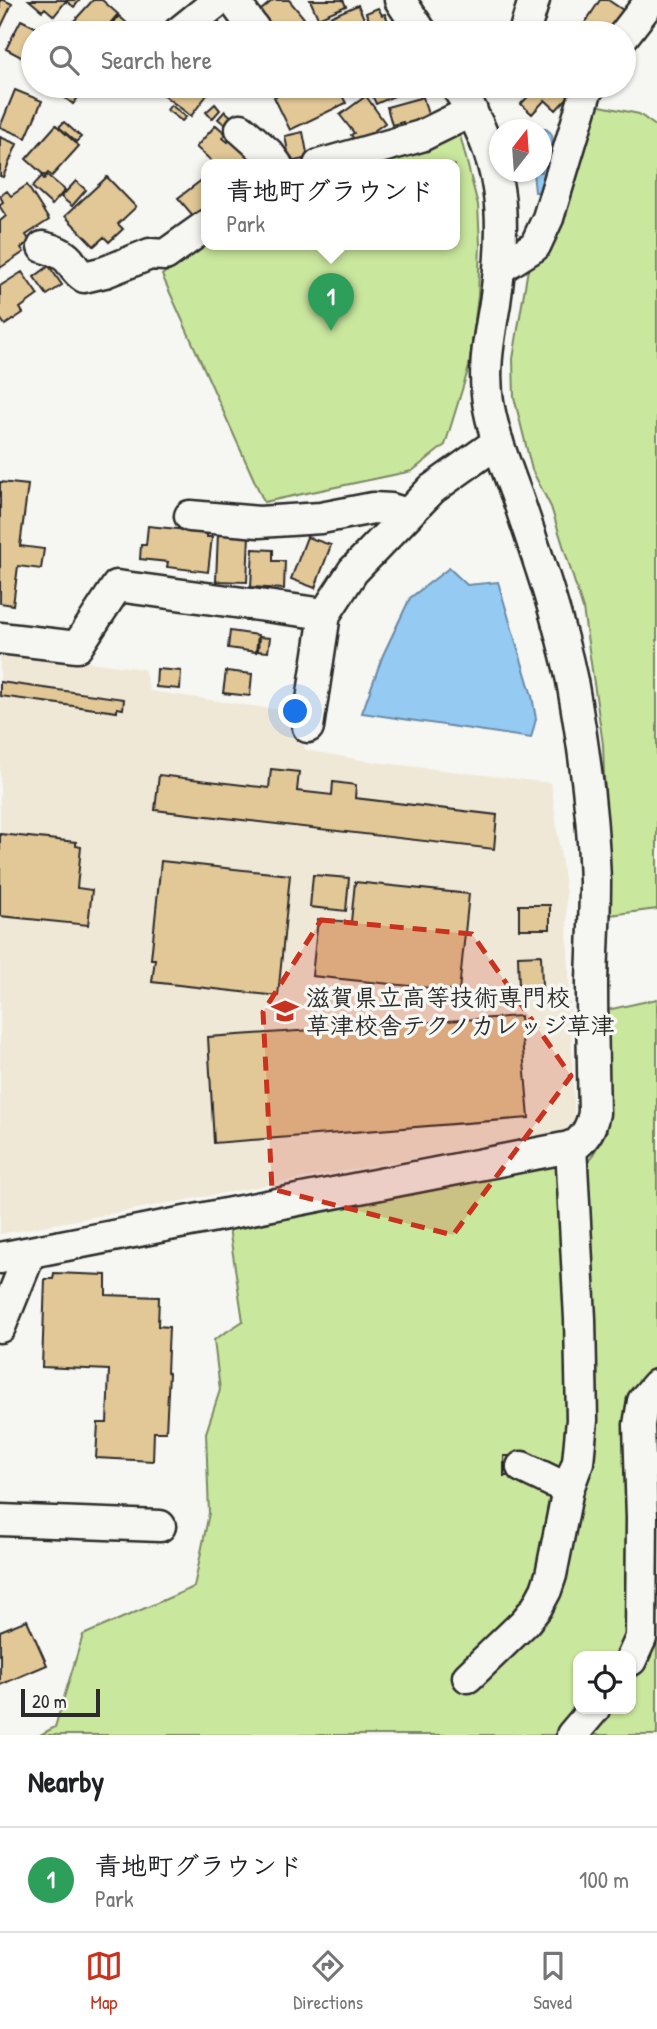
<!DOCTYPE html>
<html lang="en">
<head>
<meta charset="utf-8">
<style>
  :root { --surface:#fff; --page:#f6f6f6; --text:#202124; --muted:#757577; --line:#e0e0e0; --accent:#c8321e }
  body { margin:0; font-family:"Patrick Hand","Klee One",sans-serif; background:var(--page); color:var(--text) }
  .controls { position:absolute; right:21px; bottom:21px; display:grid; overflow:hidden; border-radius:14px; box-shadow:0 2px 5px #0004 }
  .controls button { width:63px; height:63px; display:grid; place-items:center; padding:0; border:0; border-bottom:2px solid var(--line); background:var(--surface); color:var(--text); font:35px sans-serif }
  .compass { position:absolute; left:489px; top:119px; width:63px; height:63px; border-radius:50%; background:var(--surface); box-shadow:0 2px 5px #0004; rotate:17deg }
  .scale { position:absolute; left:21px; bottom:18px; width:79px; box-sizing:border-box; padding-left:7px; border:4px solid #2b2b2b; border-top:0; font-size:19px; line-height:24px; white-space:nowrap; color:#2b2b2b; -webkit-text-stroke:5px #f6f6f2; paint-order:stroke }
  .you { position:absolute; left:296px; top:712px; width:24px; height:24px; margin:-18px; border:5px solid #fff; border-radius:50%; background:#1a73e8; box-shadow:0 0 0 10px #1a73e833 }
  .badge { display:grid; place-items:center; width:46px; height:46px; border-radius:50%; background:var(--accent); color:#fff; font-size:23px; font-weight:700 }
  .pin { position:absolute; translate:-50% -58px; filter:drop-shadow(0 2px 4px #0008) }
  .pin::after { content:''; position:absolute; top:37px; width:24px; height:21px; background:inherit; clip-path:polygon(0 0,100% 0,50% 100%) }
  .popup { position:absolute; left:201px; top:159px; width:259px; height:91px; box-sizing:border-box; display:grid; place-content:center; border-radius:14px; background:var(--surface); filter:drop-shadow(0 2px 5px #0005); font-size:23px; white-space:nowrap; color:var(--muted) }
  .popup b { font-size:26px; color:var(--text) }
  .popup::after { content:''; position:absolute; left:50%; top:100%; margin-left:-14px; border:14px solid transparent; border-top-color:var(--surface) }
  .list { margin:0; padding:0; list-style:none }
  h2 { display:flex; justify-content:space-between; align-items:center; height:91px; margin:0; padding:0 28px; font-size:30px }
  h2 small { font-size:23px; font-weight:400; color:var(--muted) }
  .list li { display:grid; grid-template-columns:46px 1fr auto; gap:21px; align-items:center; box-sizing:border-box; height:105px; padding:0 28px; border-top:2px solid var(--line) }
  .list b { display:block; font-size:26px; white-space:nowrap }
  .list p { margin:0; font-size:23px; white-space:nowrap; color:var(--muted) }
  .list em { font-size:23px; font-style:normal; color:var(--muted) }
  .icon { flex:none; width:38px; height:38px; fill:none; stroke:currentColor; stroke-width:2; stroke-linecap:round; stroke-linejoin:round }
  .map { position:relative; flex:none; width:657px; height:1735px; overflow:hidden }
  .search { position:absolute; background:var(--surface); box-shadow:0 2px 5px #0004; left:21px; right:21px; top:21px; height:77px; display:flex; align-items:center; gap:18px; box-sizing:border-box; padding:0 24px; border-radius:38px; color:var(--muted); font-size:26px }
  .sheet { height:196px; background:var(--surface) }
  nav { display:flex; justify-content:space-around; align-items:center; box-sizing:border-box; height:98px; border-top:2px solid var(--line); background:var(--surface); font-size:19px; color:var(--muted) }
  nav a { display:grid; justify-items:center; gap:4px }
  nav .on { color:var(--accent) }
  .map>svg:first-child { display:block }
  .built { fill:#f0e8d7 }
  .green { fill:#cae79e; stroke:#7a8964; stroke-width:2; fill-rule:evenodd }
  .water { fill:#95caf3; stroke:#6b8aa3; stroke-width:2 }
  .building { fill:#e2c797; stroke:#2b2b2b; stroke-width:2 }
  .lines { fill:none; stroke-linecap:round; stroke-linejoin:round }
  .minor-casing { stroke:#2b2b2b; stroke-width:35 }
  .minor { stroke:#f6f6f2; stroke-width:30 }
  .marked { fill:#c8321e; fill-opacity:0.2; stroke:#c8321e; stroke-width:5; stroke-dasharray:14 9; stroke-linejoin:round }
  .labels { text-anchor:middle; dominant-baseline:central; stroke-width:7; stroke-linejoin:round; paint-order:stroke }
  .poi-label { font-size:24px; font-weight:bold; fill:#2b2b2b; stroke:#f6f6f2; text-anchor:start }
</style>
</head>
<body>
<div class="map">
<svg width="657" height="1735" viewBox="0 0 657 1735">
  <rect width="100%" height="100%" fill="#f6f6f2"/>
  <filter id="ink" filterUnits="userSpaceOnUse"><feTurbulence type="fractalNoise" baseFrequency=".0143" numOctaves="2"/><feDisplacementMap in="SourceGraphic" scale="14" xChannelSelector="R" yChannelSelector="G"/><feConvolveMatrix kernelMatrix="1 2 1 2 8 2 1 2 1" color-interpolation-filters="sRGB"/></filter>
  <g filter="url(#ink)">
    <!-- built -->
    <path class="built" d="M0,651l144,18 6,22 137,20 19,39 61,11 184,22 15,111 9,235 -575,105z"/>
    <!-- green -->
    <path class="green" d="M586,103l53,11 18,13v782l-48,6 -6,-171 -20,-135 -32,-102 -19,-37 -18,-73 -1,-38 8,-49 7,-41 12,-21z
      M460,135l18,70 2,39 -2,52 -9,71 -24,78 -33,26 -148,31 -102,-227 45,-40v10h248v-80h-98z
      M657,999v736h-617l15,-8 28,-92 111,-48 15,-74 -3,-80 14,-43 -6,-50 29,-19 -14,-93 239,-48 121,-19 18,-30v-121zM578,1656h53v53h-53z"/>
    <!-- water -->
    <path class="water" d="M544,128c4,2 7,4 8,8 3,10 -7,48 -13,56h-4l-2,-20h9v-42l-7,-1z
      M449,568l18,17 31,-3 34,114 4,23 -5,19 -169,-25 21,-58 27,-57z"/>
    <!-- building -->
    <path class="building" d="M0,0h4l8,4 -12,25z
      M29,0h51l-6,7 -8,-6 -12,15 -9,-8 -3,3z
      M93,0h9l16,14 -16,19h-13l-15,-12z
      M273,0h16l15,18 -18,15h-8l-18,-22z
      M310,0h33l3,6 -28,12z
      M600,0h8l15,10 -16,23h-25l-3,-1z
      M358,5l12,27 -42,1 -6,-13z
      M378,8l4,7 3,-1 6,14 -16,5 -9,-20z
      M119,16l9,8 -8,9h-16z
      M21,20l26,13h-14v34l-8,-4 2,-3 -21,-11z
      M217,20l9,13h-28z
      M304,23l7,10h-23z
      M50,86h37l-14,18z
      M162,86h41l7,5 -19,25 -33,-25z
      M296,86h41l9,17 -56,27 -16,-33z
      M368,86h49l-41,18z
      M538,86h22l10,9 -14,15 -11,-10 -13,14 -11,-10z
      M15,90l27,11 -16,37 -26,-11z
      M366,96l19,27 -28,20 -6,-8 3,-2 -14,-18z
      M423,97l5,18 -2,1 1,5 -23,6 -1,-5 -11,3 -5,-18z
      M215,104l5,6 -8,9 -6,-7z
      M171,105l15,12 -4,4 -15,-11z
      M225,111l13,12 -7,7 -13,-11z
      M64,122l17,15 -5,5 -17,-15z
      M56,125l23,21 -27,30 -4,-3 -3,3 -19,-17z
      M216,125l10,9 -3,4 5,4 2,-3 19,16 -9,10h-24l-20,-18z
      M303,132l5,26 -18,4 -5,-26z
      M0,137l17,7 -14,33 -3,-1z
      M47,175l18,15 -13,15 -20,-18 10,-11 2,3z
      M207,176v33l-12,9 -17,-20z
      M107,177l29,30 -18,17 5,5 -14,13 -5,-5 -10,9 -29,-30z
      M76,181l10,9 -14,16 -11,-9z
      M27,185l22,35 -23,15 4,6 -9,7 3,4 -24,16v-47l6,-5 -6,-9v-3l3,-2 -3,-6 7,-5 4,5z
      M49,266l13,19 -15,10 -13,-18z
      M22,272l16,23 -18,13 3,5 -18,12 -5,-7v-32z
      M0,482l28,3 -8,61 24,3 -3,20 -23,-3 -5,39 -13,-2z
      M148,526l59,6v5h5l-4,35 -41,-5 1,-5 -28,-3 1,-14h5z
      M218,533l31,1 -2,48 -31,-1z
      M307,537l24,8 -16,43 -24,-9z
      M253,549l20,1v11h12l-1,28 -33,-2z
      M230,631l28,4 -2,17 -28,-4z
      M259,637l11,1 -2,14 -10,-1z
      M157,669l24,2 -1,18 -24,-2z
      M226,671l26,3 -2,22 -27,-3z
      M0,682l124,17 -1,10 -6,-1v4l-117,-16z
      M271,769l28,3 -2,19 35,4 1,-13 23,3 -1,13 142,17 -3,34 -339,-39 4,-35 110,13z
      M0,834l76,8v4l5,1 -4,41 15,2 -4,35 -88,-9z
      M161,861l129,14 -12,121 -126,-14 3,-23h-4z
      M313,875l36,3 -3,33 -36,-4z
      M355,882l114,12 -10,97 -147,-15 6,-57 33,3z
      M519,905h31v24h-31z
      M541,955l1,32 -23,1 -1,-32z
      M520,1016l9,102 -315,25 -6,-106z
      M54,1273l52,2v20l53,2 -1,29 11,1 -2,45 2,1 -3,59h-12l-1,29 -57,-3 2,-35h9l2,-53 -67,-3 3,-88h8z
      M504,1456h15l-1,20h-14z
      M27,1620l20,45 -47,20v-54z"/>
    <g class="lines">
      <!-- minor casing -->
      <g class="minor-casing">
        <path id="minor" d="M233,0l24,33
          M400,0l22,33
          M178,33l41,-33
          M524,33l10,-33
          M624,35l27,-35
          M241,129l28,25 8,11
          M319,165l102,-29 51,-25
          M43,247c9,3 19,5 26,13 5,7 7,12 15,17l21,-5 45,-18 15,1 42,-30
          M500,268l35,-22 13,-28 38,-126 4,-6
          M190,516l69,6 62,-4 52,-10 18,1 16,5
          M0,638l77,9 40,-61 208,28
          M308,727l17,-113 28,-43 79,-82 66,-47
          M0,1258l575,-112c11,-10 16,-18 19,-33 -1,-44 -2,-88 -2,-132 1,-33 3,-67 3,-100 -2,-68 -11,-134 -23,-200 -13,-62 -34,-123 -54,-182 -11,-30 -23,-60 -29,-91 -7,-37 0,-69 6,-105 12,-84 10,-144 -39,-217
          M0,1327l30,-74
          M522,1467l46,22
          M0,1520l160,6
          M631,1660l10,-22 1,-120 -3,-93 4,-24 14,-16
          M468,1677l57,-55 12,-15 9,-17 5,-15 17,-86 10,-27 4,-42 -2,-101 -9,-173
          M572,1735l22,-26"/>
      </g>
      <!-- minor -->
      <use href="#minor" class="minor"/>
    </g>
  </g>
  <!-- marked area -->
  <path class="marked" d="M321,920l151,14 99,142 -118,159 -181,-46 -9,-177z"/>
  <!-- icons -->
  <defs>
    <g id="university-bare" transform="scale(2.1)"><path d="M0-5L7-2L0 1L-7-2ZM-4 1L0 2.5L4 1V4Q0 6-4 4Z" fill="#c8321e" stroke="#f6f6f2" stroke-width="2.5" paint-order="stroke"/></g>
  </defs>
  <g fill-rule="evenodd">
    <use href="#university-bare" x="285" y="1011"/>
  </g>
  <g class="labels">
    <!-- poi labels -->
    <g class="poi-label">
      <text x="306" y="997">滋賀県立高等技術専門校<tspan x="306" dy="28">草津校舎テクノカレッジ草津</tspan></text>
    </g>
  </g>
</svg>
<div class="controls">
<button><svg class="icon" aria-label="locate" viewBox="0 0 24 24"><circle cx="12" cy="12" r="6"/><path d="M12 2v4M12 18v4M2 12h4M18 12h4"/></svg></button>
</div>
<svg class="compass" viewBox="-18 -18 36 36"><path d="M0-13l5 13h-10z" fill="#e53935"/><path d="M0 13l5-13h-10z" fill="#757577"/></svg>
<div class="scale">20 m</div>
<div class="you"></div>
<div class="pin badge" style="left:331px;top:331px;background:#2e9e5b">1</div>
<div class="popup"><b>青地町グラウンド</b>Park</div>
<div class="search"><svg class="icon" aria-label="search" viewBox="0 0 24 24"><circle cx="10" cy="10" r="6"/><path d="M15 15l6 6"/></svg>Search here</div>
</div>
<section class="sheet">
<h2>Nearby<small></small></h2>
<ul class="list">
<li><span class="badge" style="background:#2e9e5b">1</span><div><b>青地町グラウンド</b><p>Park</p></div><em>100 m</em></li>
</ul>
</section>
<nav>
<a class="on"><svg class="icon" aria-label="map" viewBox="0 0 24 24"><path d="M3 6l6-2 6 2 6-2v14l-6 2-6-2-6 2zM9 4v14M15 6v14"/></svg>Map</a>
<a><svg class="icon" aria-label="directions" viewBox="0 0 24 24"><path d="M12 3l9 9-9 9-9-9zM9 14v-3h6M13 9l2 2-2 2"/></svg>Directions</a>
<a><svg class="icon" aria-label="saved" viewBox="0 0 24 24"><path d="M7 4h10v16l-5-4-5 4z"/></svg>Saved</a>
</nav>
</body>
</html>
